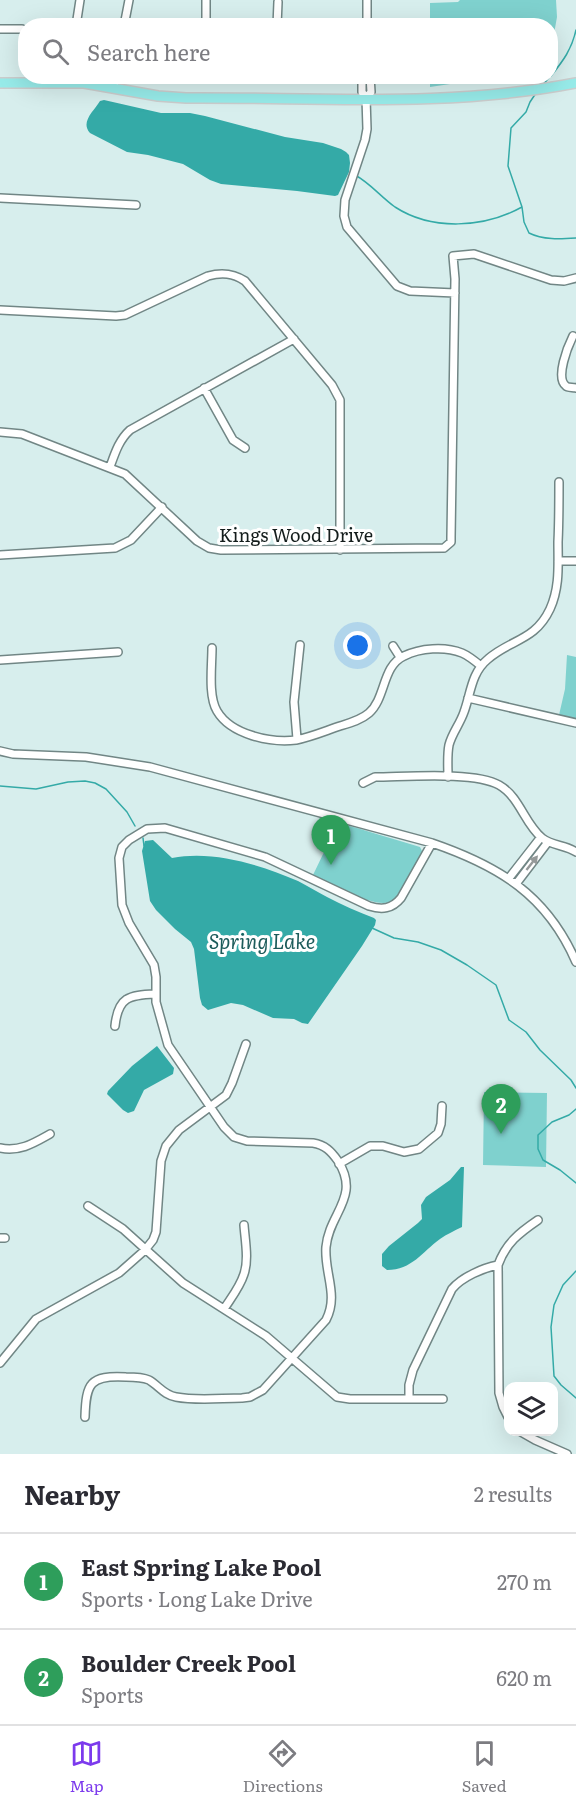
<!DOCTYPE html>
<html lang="en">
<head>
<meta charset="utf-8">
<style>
  :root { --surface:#fff; --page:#f2f2f3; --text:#2b2b33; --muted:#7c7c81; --line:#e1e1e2; --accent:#7c3aed }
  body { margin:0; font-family:Literata,serif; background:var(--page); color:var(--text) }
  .controls { position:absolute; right:18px; bottom:18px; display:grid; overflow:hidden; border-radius:12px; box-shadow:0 6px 24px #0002 }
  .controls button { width:54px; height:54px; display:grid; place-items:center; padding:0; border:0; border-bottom:2px solid var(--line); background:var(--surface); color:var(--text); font:30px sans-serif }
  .you { position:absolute; left:358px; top:646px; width:21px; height:21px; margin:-15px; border:4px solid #fff; border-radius:50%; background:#1a73e8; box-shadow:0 0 0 9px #1a73e833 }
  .badge { display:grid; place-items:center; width:39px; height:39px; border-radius:50%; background:var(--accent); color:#fff; font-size:20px; font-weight:700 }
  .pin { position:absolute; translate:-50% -50px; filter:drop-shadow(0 2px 3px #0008) }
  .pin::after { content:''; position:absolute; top:32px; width:21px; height:18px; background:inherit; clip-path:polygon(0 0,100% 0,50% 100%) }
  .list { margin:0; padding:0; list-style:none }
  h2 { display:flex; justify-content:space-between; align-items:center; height:78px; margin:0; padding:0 24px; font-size:26px }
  h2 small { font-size:20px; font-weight:400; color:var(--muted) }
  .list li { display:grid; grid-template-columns:39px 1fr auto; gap:18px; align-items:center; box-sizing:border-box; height:96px; padding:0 24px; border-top:2px solid var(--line) }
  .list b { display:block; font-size:22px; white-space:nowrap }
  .list p { margin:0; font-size:20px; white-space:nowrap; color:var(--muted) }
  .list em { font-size:20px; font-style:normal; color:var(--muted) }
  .icon { flex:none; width:33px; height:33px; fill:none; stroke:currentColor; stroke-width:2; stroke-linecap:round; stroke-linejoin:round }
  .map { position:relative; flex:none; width:576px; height:1454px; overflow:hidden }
  .search { position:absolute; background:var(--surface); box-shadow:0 6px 24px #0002; left:18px; right:18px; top:18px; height:66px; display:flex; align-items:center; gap:15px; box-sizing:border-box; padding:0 21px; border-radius:24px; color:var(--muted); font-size:22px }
  .sheet { height:270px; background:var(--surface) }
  nav { display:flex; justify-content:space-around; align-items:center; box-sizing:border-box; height:84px; border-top:2px solid var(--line); background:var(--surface); font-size:16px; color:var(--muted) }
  nav a { display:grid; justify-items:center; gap:3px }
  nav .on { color:var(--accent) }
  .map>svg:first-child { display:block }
  .green { fill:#7fd1ce }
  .water { fill:#34aaa7 }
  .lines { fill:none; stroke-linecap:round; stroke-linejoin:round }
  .stream { stroke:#34aaa7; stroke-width:1.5 }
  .minor-casing { stroke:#718685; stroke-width:10 }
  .major-casing { stroke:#cbcdcd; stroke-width:12 }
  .minor { stroke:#fff; stroke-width:7 }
  .major { stroke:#97ebe9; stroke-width:9 }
  .oneway { fill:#959999 }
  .labels { text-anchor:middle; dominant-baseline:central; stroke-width:6; stroke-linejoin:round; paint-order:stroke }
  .street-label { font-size:18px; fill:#141d1c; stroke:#fff }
  .water-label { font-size:20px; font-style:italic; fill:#1c5b5a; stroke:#fff }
</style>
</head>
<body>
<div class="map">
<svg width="576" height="1454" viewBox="0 0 576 1454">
  <rect width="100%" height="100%" fill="#d7eeed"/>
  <!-- green -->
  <path class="green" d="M460,0h96l1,17 -5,28 -1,2 -1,-21 -120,-1v-22l28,-1z
    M430,77v-1l67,1 -67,10z
    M567,655l9,2v62l-17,-4 6,-26z
    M338,823c28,7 54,16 82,24l3,6c-9,15 -16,33 -27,45 -13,17 -67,-15 -83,-23z
    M484,1092l63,1 -1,74 -63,-2z"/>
  <!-- water -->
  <path class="water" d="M104,100l57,13h29l15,3 80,21 38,6 18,6 5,3 3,3 1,8 -1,9 -11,23 -3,1 -38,-5 -76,-7 -11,-4 -27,-16 -35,-9 -21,-3 -37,-19c-10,-11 4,-22 10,-32z
    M153,840l19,18c42,-8 88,7 126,23 10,5 19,11 29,16 15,8 31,15 47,21l2,2 -1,5 -13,21 -54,78 -6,-1 -8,-4 -21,-1 -30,-13 -12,-2 -23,7 -6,-5 -2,-7 -6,-49 -3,-7 -16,-13 -19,-19 -6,-9 -8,-50 3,-10z
    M157,1046l17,22 -1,6 -29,16 -10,21 -6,2 -5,-3 -16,-16 1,-3 24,-25z
    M461,1167h3l-2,60c-8,4 -15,7 -22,12 -18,13 -28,31 -53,31l-5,-4v-12l7,-8 29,-23 4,-4 -1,-14 5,-8 24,-17z"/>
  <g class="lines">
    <!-- stream -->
    <path class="stream" d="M551,76c12,-15 21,-27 25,-46
      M543,85l7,-9
      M536,93l-6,9 -4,10 -15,16 -3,38 14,41 2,15 5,11c14,7 31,6 47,5
      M355,175c15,8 26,22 40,32 37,24 89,21 127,0
      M0,786l36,3 32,-7 17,-1 10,2 11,6 21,23 8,14
      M143,838l1,8
      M372,928l22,10 24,4 23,8 26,15 29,20 13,35 17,12 14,18 31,30 5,8
      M576,1109l-7,6 -17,7 -14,13v14l5,11 17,10 16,13
      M576,1271l-13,14 -9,20 -3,22 3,49 7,9 15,13"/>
    <!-- minor casing -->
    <g class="minor-casing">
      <path id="minor" d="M206,0v26
        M76,26l4,-26
        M124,26l5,-26
        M277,26l1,-24
        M367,26v-26
        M0,29h22
        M362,76v16l4,6 1,31 -2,11 -20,60 -1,16 3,11 50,59 13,5 45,2
        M114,87l1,-11
        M366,98l5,-6 -1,-16
        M0,198l136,7
        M0,310l116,6 9,-1 83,-39c14,-4 25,-3 37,5l87,104 8,15v150
        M573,336c-5,10 -18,42 -7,50 2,2 7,1 10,2
        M204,388l29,52 12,8
        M0,432l22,2 103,40 72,67 12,7 12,2 223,-2 7,-6v-5l4,-258 -2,-23 21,-2 77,26 13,1 12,-3
        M110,467c5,-14 9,-27 20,-37l164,-91
        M0,555l115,-7 16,-8 31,-33
        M558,561h18
        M393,646l7,11
        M212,648c0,18 -4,48 5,63 14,24 54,32 79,29 15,-3 29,-9 44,-14 10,-3 21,-6 29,-13 17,-15 13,-47 35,-57 16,-8 41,-10 58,-3 7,3 13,8 19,13
        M0,660l118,-8
        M468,698l108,25
        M297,739l-3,-37 6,-57
        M0,751l13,3 73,3 64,10 282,76c67,23 115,52 144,119
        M448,777c0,-10 -1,-22 1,-32 3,-12 11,-21 15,-33 7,-19 7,-39 24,-53 23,-20 47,-18 62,-50 10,-22 8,-44 8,-67 1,-20 1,-40 1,-60
        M363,783l12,-6c29,0 100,-6 124,8 21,12 25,38 43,53 10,8 24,7 34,14
        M509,878l32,-41
        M516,884l32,-42
        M115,1026c3,-29 14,-31 40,-32
        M0,1148c20,4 34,-5 50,-14
        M339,1164l31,-18h13l21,6 15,-3 19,-16 3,-9 1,-18
        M88,1206l35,23 60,54 83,53 71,61 13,2h93
        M0,1238h5
        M224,1309c7,-11 16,-22 20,-35 5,-15 1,-34 0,-49
        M0,1363l36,-44 83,-46 26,-23 8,-10 3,-8 5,-71 5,-15 13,-16 47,-35 6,-12 14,-39
        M409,1399v-14l4,-15 39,-81c10,-12 31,-21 46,-24
        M85,1417c1,-34 5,-42 41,-40 7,0 16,0 23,3 10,6 15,15 27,17 21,4 45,1 66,1l8,-1 13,-7 63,-70c13,-25 -2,-47 0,-73 3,-34 35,-50 12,-86 -7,-10 -13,-16 -25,-18l-66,-2 -13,-4 -10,-10 -56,-82 -12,-43v-25l-2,-12 -25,-42 -7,-18 -3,-47 3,-11 7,-7 18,-11 18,-1 100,29 104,49c13,4 23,3 32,-8l31,-55
        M508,1417l-5,-10 -4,-14 -1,-128c8,-22 21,-32 40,-45
        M521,1432l14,8 32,14"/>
    </g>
    <!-- major casing -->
    <g class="major-casing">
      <path id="major" d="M0,83h84l74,13 28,2c130,-1 262,10 390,-15"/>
    </g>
    <!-- minor -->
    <use href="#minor" class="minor"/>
    <!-- major -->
    <use href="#major" class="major"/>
  </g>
  <!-- one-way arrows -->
  <defs><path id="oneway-solid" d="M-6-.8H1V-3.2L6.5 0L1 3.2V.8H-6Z" transform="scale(1.5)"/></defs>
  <use class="oneway" href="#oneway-solid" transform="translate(532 863) rotate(-52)"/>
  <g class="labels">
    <!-- street labels -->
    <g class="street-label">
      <text x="296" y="534">Kings Wood Drive</text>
    </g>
    <!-- water labels -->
    <g class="water-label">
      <text x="262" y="940">Spring Lake</text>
    </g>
  </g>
</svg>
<div class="controls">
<button><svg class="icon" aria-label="layers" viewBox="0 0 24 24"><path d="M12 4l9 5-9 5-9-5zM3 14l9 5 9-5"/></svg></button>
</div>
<div class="you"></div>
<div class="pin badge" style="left:331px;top:865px;background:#2e9e5b">1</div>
<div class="pin badge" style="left:501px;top:1134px;background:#2e9e5b">2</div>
<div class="search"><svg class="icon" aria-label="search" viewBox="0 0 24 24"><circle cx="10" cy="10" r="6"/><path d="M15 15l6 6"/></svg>Search here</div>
</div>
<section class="sheet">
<h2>Nearby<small>2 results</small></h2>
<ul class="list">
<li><span class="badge" style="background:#2e9e5b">1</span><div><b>East Spring Lake Pool</b><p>Sports · Long Lake Drive</p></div><em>270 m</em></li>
<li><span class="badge" style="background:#2e9e5b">2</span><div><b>Boulder Creek Pool</b><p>Sports</p></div><em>620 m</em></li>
</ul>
</section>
<nav>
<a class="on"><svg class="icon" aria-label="map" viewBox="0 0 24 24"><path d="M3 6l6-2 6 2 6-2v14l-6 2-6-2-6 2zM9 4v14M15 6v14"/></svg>Map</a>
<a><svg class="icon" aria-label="directions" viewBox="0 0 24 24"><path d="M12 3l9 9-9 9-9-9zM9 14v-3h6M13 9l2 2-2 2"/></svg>Directions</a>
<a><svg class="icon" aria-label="saved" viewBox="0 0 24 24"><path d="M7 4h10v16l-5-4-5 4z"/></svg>Saved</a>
</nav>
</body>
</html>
